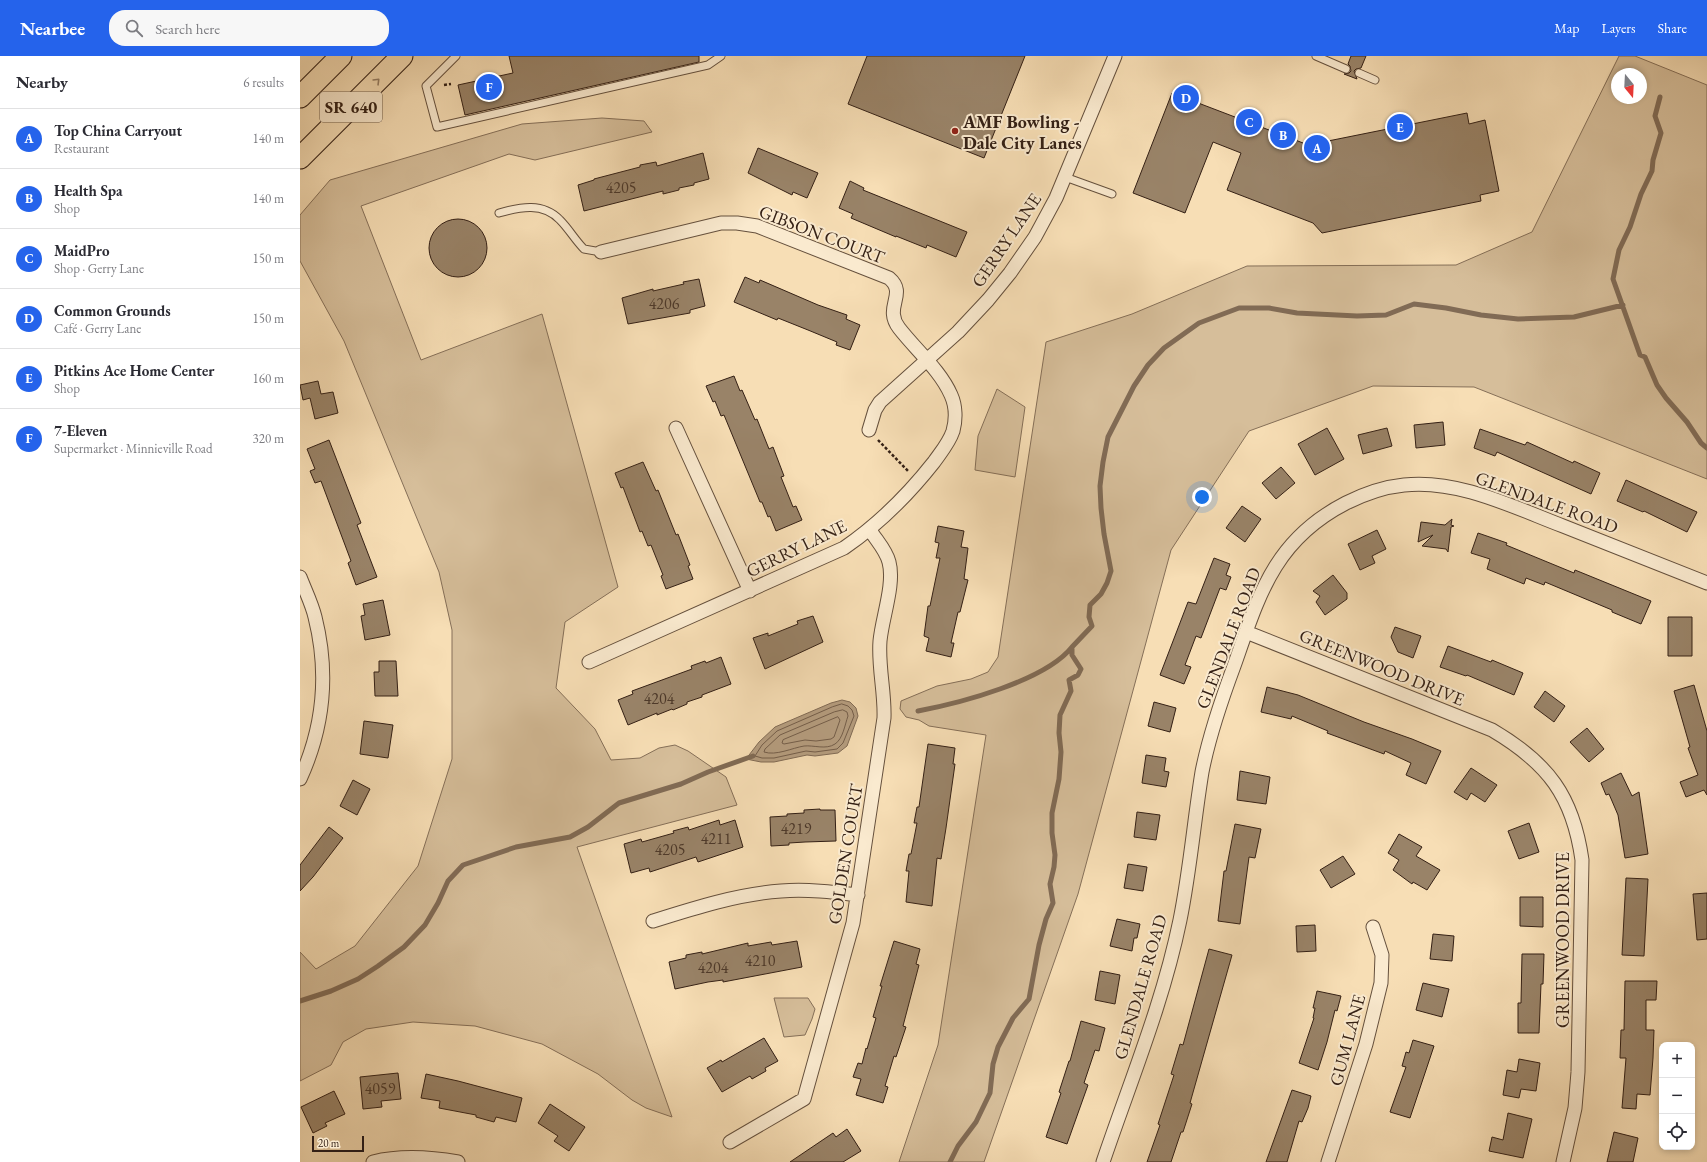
<!DOCTYPE html>
<html lang="en">
<head>
<meta charset="utf-8">
<style>
  :root { --surface:#fff; --page:#f7f7f7; --text:#2b2b33; --muted:#7c7c81; --line:#e1e1e2; --accent:#2563eb }
  body { margin:0; font-family:"EB Garamond",serif; background:var(--page); color:var(--text) }
  .controls { position:absolute; right:12px; bottom:12px; display:grid; overflow:hidden; border-radius:8px; box-shadow:0 2px 6px #0003 }
  .controls button { width:36px; height:36px; display:grid; place-items:center; padding:0; border:0; border-bottom:1px solid var(--line); background:var(--surface); color:var(--text); font:20px sans-serif }
  .compass { position:absolute; left:1311px; top:12px; width:36px; height:36px; border-radius:50%; background:var(--surface); box-shadow:0 2px 6px #0003; rotate:162deg }
  .scale { position:absolute; left:12px; bottom:10px; width:52px; box-sizing:border-box; padding-left:4px; border:2px solid #342015; border-top:0; font-size:11px; line-height:14px; white-space:nowrap; color:#342015; -webkit-text-stroke:3px #faeacf; paint-order:stroke }
  .you { position:absolute; left:902px; top:441px; width:14px; height:14px; margin:-10px; border:3px solid #fff; border-radius:50%; background:#1a73e8; box-shadow:0 0 0 6px #1a73e833 }
  .badge { display:grid; place-items:center; width:26px; height:26px; border-radius:50%; background:var(--accent); color:#fff; font-size:13px; font-weight:700 }
  .pin { position:absolute; translate:-50% -50%; border:2px solid #fff; box-shadow:0 1px 4px #0006 }
  .list { margin:0; padding:0; list-style:none }
  h2 { display:flex; justify-content:space-between; align-items:center; height:52px; margin:0; padding:0 16px; font-size:17px }
  h2 small { font-size:13px; font-weight:400; color:var(--muted) }
  .list li { display:grid; grid-template-columns:26px 1fr auto; gap:12px; align-items:center; box-sizing:border-box; height:60px; padding:0 16px; border-top:1px solid var(--line) }
  .list b { display:block; font-size:15px; white-space:nowrap }
  .list p { margin:0; font-size:13px; white-space:nowrap; color:var(--muted) }
  .list em { font-size:13px; font-style:normal; color:var(--muted) }
  .icon { flex:none; width:22px; height:22px; fill:none; stroke:currentColor; stroke-width:2; stroke-linecap:round; stroke-linejoin:round }
  .map { position:relative; flex:none; width:1407px; height:1106px; overflow:hidden }
  header { display:flex; align-items:center; gap:24px; box-sizing:border-box; height:56px; padding:0 20px; background:var(--accent); color:#fff }
  header strong { font-size:19px }
  nav { display:flex; gap:22px; margin-inline-start:auto; font-size:14px }
  .search { width:280px; height:36px; background:var(--page); display:flex; align-items:center; gap:10px; box-sizing:border-box; padding:0 14px; border-radius:16px; color:var(--muted); font-size:15px }
  main { display:flex }
  aside { flex:1; background:var(--surface) }
  .map>svg:first-child { display:block }
  .green { fill:#d6be9a; stroke:#856f58; fill-rule:evenodd }
  .water { fill:#b59d7f; stroke:#816b55 }
  .lines { fill:none; stroke-linecap:round; stroke-linejoin:round }
  .shore { stroke:#745e4a; stroke-width:1 }
  .stream { stroke:#816b55; stroke-width:5 }
  .building { fill:#998368; stroke:#342015 }
  .lane-casing { stroke:#65503d; stroke-width:9 }
  .street-casing { stroke:#65503d; stroke-width:15 }
  .primary-casing { stroke:#342015; stroke-width:23 }
  .path { stroke:#342015; stroke-width:2.5; stroke-dasharray:3 2; stroke-linecap:butt }
  .lane { stroke:#faeacf; stroke-width:7 }
  .street { stroke:#faeacf; stroke-width:13 }
  .primary { stroke:#f7deb5; stroke-width:21 }
  .oneway { stroke:#967f65 }
  .poi-dot { fill:#8f2418; stroke:#faeacf; stroke-width:1.5 }
  .labels { text-anchor:middle; dominant-baseline:central; stroke-width:4; stroke-linejoin:round; paint-order:stroke }
  .number-label { font-size:16px; fill:#4d392a }
  .shield { fill:#faeacf; stroke:#6f5d4d; stroke-width:1 }
  .shield-label { font-size:17px; font-weight:bold; fill:#342015 }
  .poi-label { font-size:18px; font-weight:bold; fill:#342015; stroke:#faeacf; text-anchor:start }
  .street-label { font-size:18px; fill:#342015; stroke:#faeacf }
</style>
</head>
<body>
<header>
<strong>Nearbee</strong>
<div class="search"><svg class="icon" aria-label="search" viewBox="0 0 24 24"><circle cx="10" cy="10" r="6"/><path d="M15 15l6 6"/></svg>Search here</div>
<nav><a>Map</a><a>Layers</a><a>Share</a></nav>
</header>
<main>
<aside>
<h2>Nearby<small>6 results</small></h2>
<ul class="list">
<li><span class="badge">A</span><div><b>Top China Carryout</b><p>Restaurant</p></div><em>140 m</em></li>
<li><span class="badge">B</span><div><b>Health Spa</b><p>Shop</p></div><em>140 m</em></li>
<li><span class="badge">C</span><div><b>MaidPro</b><p>Shop · Gerry Lane</p></div><em>150 m</em></li>
<li><span class="badge">D</span><div><b>Common Grounds</b><p>Café · Gerry Lane</p></div><em>150 m</em></li>
<li><span class="badge">E</span><div><b>Pitkins Ace Home Center</b><p>Shop</p></div><em>160 m</em></li>
<li><span class="badge">F</span><div><b>7-Eleven</b><p>Supermarket · Minnieville Road</p></div><em>320 m</em></li>
</ul>
</aside>
<div class="map">
<svg width="1407" height="1106" viewBox="0 0 1407 1106">
  <rect width="100%" height="100%" fill="#f7deb5"/>
  <filter id="stains"><feTurbulence type="fractalNoise" baseFrequency=".005" numOctaves="4"/><feColorMatrix values="0 0 0 0 .2 0 0 0 0 .09 0 0 0 0 .02 0 0 0 .5 -.17"/></filter>
  <radialGradient id="worn" r=".72"><stop offset=".6" stop-color="#630" stop-opacity="0"/><stop offset="1" stop-color="#630" stop-opacity=".3"/></radialGradient>
  <!-- green -->
  <path class="green" d="M1319,0h16l72,29v394l-233,-92 -101,-1 -124,45 -78,119 -93,344 -94,268h-85l39,-117 48,-310 -57,-9 -10,-6 -13,-3 -6,-8 1,-8 36,-15 34,-7 17,-7 10,-15 48,-315 86,-28 115,-48 209,-1 76,-33zM1317,18h24v24h-24z
    M302,62l42,3 8,11 -117,28 -26,-6 -148,52 60,154 121,-46 76,273 -53,35 -9,66 39,41 16,31 29,-2 19,-10 16,-3 13,6 38,26 11,28 -160,42 95,270 -26,-9 -14,-8 -34,-26 -56,-30 -67,-18 -62,-4 -47,7 -23,13 -12,23 -31,16v-129l16,17 39,-23 63,-80 34,-107v-129l-13,-58 -95,-231 -44,-80v-46l30,-35 192,-56z
    M697,333l28,18 -10,70 -40,-7 3,-34z
    M474,942h34l7,11 -3,10 -7,16 -21,2z"/>
  <!-- water -->
  <path class="water" d="M542,644l8,2 6,6 2,8 -11,30 -9,7 -23,3 -8,-1 -33,7h-13l-15,-3 13,-17 16,-15 56,-24z"/>
  <g class="lines">
    <!-- shore -->
    <path class="shore" d="M542,648l6,2 4,4 2,6 -11,27 -6,6 -22,3 -9,-1 -32,7h-12l-7,-2 7,-11 15,-14 55,-24z
      M543,654l4,2 1,4c-3,8 -5,23 -13,28 -9,6 -21,1 -31,2 -12,2 -28,10 -40,6l1,-3 15,-14 54,-23z
      M538,661l2,3 -6,17 -3,2 -15,2 -11,-1 -21,4 -2,-1 1,-3z"/>
    <!-- stream -->
    <path class="stream" d="M1360,41l-5,19 6,17 -8,27 -1,11 -11,23 -11,33 -11,23 -6,29 27,76 5,2 12,28 9,13 21,24 14,21 6,5
      M618,655c42,-8 127,-30 154,-64
      M0,945l31,-10 27,-12 20,-13 26,-19 21,-22 13,-22 10,-22 15,-16 53,-18 54,-10 18,-10 31,-24 62,-19 27,-12 45,-16
      M650,1106l8,-16 18,-24 14,-29 3,-29 5,-17 15,-29 16,-19 10,-54 7,-26 7,-16 -3,-19 4,-17 1,-12 -3,-22v-20l7,-34 2,-27 -2,-19 1,-18 11,-24 -2,-11 9,-5 3,-6 -9,-14v-8l20,-21 -3,-9 1,-12 11,-11 6,-11 4,-12 -7,-37 -3,-26 -1,-22 3,-24 5,-25 26,-51 14,-21 16,-17 35,-25 40,-15h30l28,5 60,3 29,-1 28,-11 32,4 35,7 37,4 56,-2 49,-12"/>
  </g>
  <!-- building -->
  <path class="building" d="M209,0h190v6l-234,53 -7,-30 55,-12z
    M567,0h158l-41,102 -136,-54z
    M1051,0h15l-5,12 -5,1 -2,2 3,8 -13,-5 5,-1 2,-2 -1,-5 -2,-2z
    M872,37l152,58 4,-10 139,-28 2,11 16,-4 14,71 -19,4 1,6 -159,32 -9,-10 -86,-33 14,-37 -28,-11 -28,71 -52,-20z
    M458,92l60,25 -11,25 -14,-6 -1,3 -44,-22z
    M403,97l6,26 -15,4v2l-15,3v2l-16,4v-3l-79,20 -6,-26 16,-5v-1l46,-12v-2l16,-3 1,4z
    M550,125l14,7 -1,2 104,42 -11,25 -29,-12 -1,3 -30,-12v1l-45,-19 2,-4 -14,-6z
    M129 192a29 29 0 1 1 58 0a29 29 0 1 1-58 0Z
    M445,221l14,6 1,-3 58,25 29,10 -1,4 14,6 -10,25 -14,-5 1,-3 -29,-12 -30,-12 -1,2 -43,-18z
    M399,223l6,27 -15,4v3l-62,11 -6,-26 31,-9v2l31,-7 -1,-2z
    M434,320l6,15 2,-1 13,30 2,-1 12,30 4,-2 11,29 -3,1 12,30 3,-1 6,14 -26,11 -6,-15 -2,1 -6,-15h-2l-36,-87 -3,1 -6,-15 -2,1 -7,-16z
    M18,325l3,13 12,-2 5,21 -23,6 -5,-21 -7,2 -3,-15z
    M1143,366l2,23 -29,3 -2,-23z
    M1027,372l17,31 -29,16 -17,-31z
    M1087,372l5,18 -29,8 -5,-19z
    M1180,373l45,16 2,-3 46,21 1,-2 26,12 -9,21 -94,-42 -2,4 -21,-8z
    M29,384l32,83 -4,2 20,52 -21,8 -8,-22 3,-2 -30,-80 -6,2 -5,-12 5,-2 -8,-20z
    M343,406l13,29 2,-1 18,45 2,-1 12,31 -2,1 5,13 -27,10 -5,-13 2,-1 -12,-30 -3,1 -6,-15 -2,1 -17,-45 -2,1 -6,-15z
    M981,411l14,16 -19,16 -14,-16z
    M1326,424l71,32 -10,20 -43,-21 -1,1 -26,-11z
    M942,450l19,13 -16,23 -19,-14z
    M1152,463l-1,6 3,1 -3,1 -3,25 -2,-3 -24,-3 11,-11 -15,7 3,-20 24,3z
    M638,470l26,5 -3,16 7,1 -4,31 4,1 -8,32h-2l-7,31h3l-3,14 -25,-6 3,-13 -5,-2 4,-30h2l10,-48h-4l3,-15 -4,-1z
    M1077,474l9,19 -14,7 3,7 -15,7 -12,-26z
    M1178,477l29,10 -1,2 68,28 1,-3 76,31 -10,23 -29,-12v-2l-67,-28 -1,3 -18,-7 -2,6 -37,-15 3,-10 -19,-6z
    M914,502l16,6 -4,11 5,2 -5,13 -6,-2 -19,50 -5,-2 -11,29 6,2 -7,17 -24,-9 28,-73 8,2z
    M1033,519l14,18v6l-22,16 -9,-13 4,-6 -7,-5z
    M83,544l7,35 -25,5 -4,-24 4,-1 -2,-11z
    M513,560l10,26 -58,27 -12,-31 15,-5v3l30,-12 -1,-3z
    M1368,561h24v39h-24z
    M1095,571l26,9 -8,22 -15,-6 -7,-15z
    M1148,590l43,16 1,-2 31,13 -9,22 -47,-20 -1,1 -26,-9z
    M421,601l10,27 -29,11v2l-15,5v2l-14,6 -1,-1 -15,6v-2l-29,12 -10,-25 15,-6 -1,-3 60,-22 -1,-3 14,-5 1,2z
    M79,605h17l2,35h-23l-1,-24h5z
    M1394,629l13,46v64l-3,-5 -18,7 -6,-15 18,-7 -10,-27 2,-1 -16,-56z
    M967,631l31,8 66,27 48,17 29,12 -15,33 -20,-9 5,-12 -26,-12 -1,3 -57,-21 1,-2 -36,-15 -1,3 -30,-7z
    M1245,635l20,15 -11,16 -20,-15z
    M854,646l22,6 -6,24 -22,-6z
    M64,665l29,4 -5,33 -28,-4z
    M1287,672l17,21 -15,13 -19,-20z
    M628,688l27,4 -2,16h2l-9,64 -5,31 -4,-1 -5,48 -26,-4 3,-31h-3l3,-17h2l6,-31h-3l3,-16h2z
    M846,699l20,3 -2,13 5,1 -3,15 -24,-4z
    M1171,712l26,17 -12,17 -14,-9 -4,7 -13,-8z
    M940,715l30,6 -4,27 -29,-4z
    M1321,717l11,23 7,-4 9,62 -23,4 -7,-43 -9,-21 -3,1 -5,-12z
    M53,724l17,9 -13,26 -17,-9z
    M520,753v1h15l1,31 -31,1 -16,1v2l-18,1 -1,-29 17,-1v-2l17,-1v-3z
    M837,756l23,3 -4,25 -22,-3z
    M419,764l1,5 15,-5 8,27 -45,15 -2,-5 -46,15 -1,-4 -18,5 -7,-29 17,-5 1,3 32,-9 -1,-2 15,-4 1,3z
    M1229,767l10,29 -20,7 -11,-28z
    M935,768l26,5 -6,29 -6,-1 -9,67 -22,-3 6,-50h2z
    M29,771l14,11 -30,39 -13,14v-26z
    M1099,778l23,13 -6,9 24,14 -13,20 -14,-8 -1,2 -19,-14 6,-10 -11,-7z
    M1043,800l12,18 -24,14 -11,-18z
    M828,808l19,3 -4,24 -19,-3z
    M1326,822l22,1 -4,77 -22,-1z
    M1407,837v46l-10,1 -4,-46z
    M1220,841h23v30l-23,-1z
    M817,863l23,5 -3,14h-3l-2,13 -22,-5z
    M1015,869l1,26 -19,1 -1,-26z
    M1133,878l21,2 -2,25 -22,-2z
    M497,885l5,26 -79,15v-2l-15,2 -33,7 -6,-27 17,-4v-3l16,-3v2l46,-11v3l23,-4 1,3z
    M594,885l26,8 -4,15 3,1 -16,61 3,1 -10,30 -2,-1 -9,30 3,1 -5,16 -27,-8 5,-16 -8,-2 5,-14 4,1 4,-16 1,1 9,-31 -3,-1 9,-31h-2z
    M909,893l23,6 -42,148 2,1 -9,28h-2l-10,30h-24l13,-37 -2,-1 16,-49 -3,-1 9,-30 3,1z
    M1222,898h22l-1,30h-2l-2,49h-21v-30h3z
    M800,915l20,4 -5,29 -20,-4z
    M1325,925h32l-1,19h-10v30h8l-1,28 -3,37 -13,-1 -1,15 -14,-1 4,-50h-6l1,-28h3z
    M1123,927l26,6 -7,28 -26,-7z
    M1017,935l24,5 -4,15 -2,-1 -8,32 -9,28 -19,-7 15,-45h-1l2,-10h-2z
    M781,965l24,7 -6,23 -4,-1 -11,33 4,2 -21,59 -21,-7 15,-44 -2,-1 10,-31h1z
    M464,982l14,23 -13,7 1,3 -14,8 -2,-3 -28,16 -15,-24 14,-8 1,2z
    M1113,984l21,6 -24,72 -20,-6 16,-45 -4,-1 4,-14 3,1z
    M1219,1003l21,4 -4,28 -15,-2 -2,9 -16,-3 4,-25 10,2z
    M98,1017l3,26 -20,2 1,6 -19,2 -3,-32z
    M126,1018l32,7 64,17 -6,24 -20,-5 -2,5 -18,-5v-2l-37,-7 1,-7 -19,-3z
    M992,1034l19,6 -3,12 -6,14 -3,-1 -12,41h-21z
    M34,1035l11,23 -20,9 2,3 -14,7 -12,-26z
    M250,1048l35,23 -16,24 -15,-10 4,-5 -20,-13z
    M1208,1057l24,6 -9,39 -34,-7 3,-14 11,3z
    M547,1073l14,22 -18,11h-53l43,-29 3,4z
    M1314,1076l24,6 -5,24h-26z"/>
  <g class="lines">
    <!-- lane casing -->
    <g class="lane-casing">
      <path id="lane" d="M156,0l-30,30 11,41 271,-62 13,-9
        M1016,0l30,13
        M1059,17l16,7
        M765,121l47,17
        M199,157c21,-6 44,-11 61,7 9,9 15,20 24,29l17,3"/>
    </g>
    <!-- street casing -->
    <g class="street-casing">
      <path id="street" d="M376,372l74,163
        M569,374l6,-20 5,-8 78,-70 30,-32 22,-27 25,-36 21,-39 59,-142
        M0,521c5,13 12,27 15,40 14,56 9,110 -15,162
        M946,576l246,98c56,33 81,66 90,130l-4,212 -3,36 -12,54
        M289,606l255,-114c35,-24 64,-53 90,-86 7,-10 15,-19 19,-31 3,-11 3,-25 -2,-36 -11,-25 -35,-45 -52,-67 -16,-21 9,-34 -10,-50l-132,-52 -20,-3h-16l-120,29
        M353,865c41,-13 85,-27 128,-30 26,-2 52,1 77,4
        M430,1086l74,-43 49,-176 31,-205c1,-26 -6,-51 -4,-77 2,-23 15,-57 9,-79 -3,-12 -13,-22 -19,-32
        M73,1106c28,-7 57,-5 85,0
        M803,1106c27,-80 60,-159 77,-242 10,-49 14,-99 22,-148 7,-36 19,-71 32,-106 25,-71 40,-126 112,-163 18,-9 38,-16 58,-18 54,-6 109,22 159,41 48,19 96,38 144,57
        M1028,1106l38,-118 15,-61 1,-28 -9,-28"/>
    </g>
    <!-- primary casing -->
    <g class="primary-casing">
      <path id="primary" d="M0,41l41,-41
        M0,102l102,-102"/>
    </g>
    <!-- path -->
    <path class="path" d="M144,29l7,-1
      M578,384l30,31"/>
    <!-- lane -->
    <use href="#lane" class="lane"/>
    <!-- street -->
    <use href="#street" class="street"/>
    <!-- primary -->
    <use href="#primary" class="primary"/>
  </g>
  <!-- one-way arrows -->
  <defs><path id="oneway-chevron" d="M-2-3.5L2.5 0L-2 3.5" fill="none" stroke-width="1.6" stroke-linecap="round" stroke-linejoin="round"/></defs>
  <use class="oneway" href="#oneway-chevron" transform="translate(77 25) rotate(-45)"/>
  <!-- markers -->
  <circle class="poi-dot" cx="655" cy="75" r="4"/>
  <g class="labels">
    <!-- number labels -->
    <g class="number-label">
      <text x="321" y="131">4205</text>
      <text x="364" y="247">4206</text>
      <text x="359" y="642">4204</text>
      <text x="496" y="772">4219</text>
      <text x="416" y="782">4211</text>
      <text x="370" y="793">4205</text>
      <text x="460" y="904">4210</text>
      <text x="413" y="911">4204</text>
      <text x="80" y="1032">4059</text>
    </g>
    <!-- shield labels -->
    <rect class="shield" x="20" y="36" width="62" height="30" rx="3"/>
    <g class="shield-label">
      <text x="51" y="51">SR 640</text>
    </g>
    <!-- poi labels -->
    <g class="poi-label">
      <text x="663" y="65">AMF Bowling -<tspan x="663" dy="21">Dale City Lanes</tspan></text>
    </g>
    <!-- street labels -->
    <g class="street-label">
      <text transform="translate(522 178) rotate(21)">GIBSON COURT</text>
      <text transform="translate(706 184) rotate(-56)">GERRY LANE</text>
      <text transform="translate(1247 446) rotate(20)">GLENDALE ROAD</text>
      <text transform="translate(496 492) rotate(-26)">GERRY LANE</text>
      <text transform="translate(928 582) rotate(-69)">GLENDALE ROAD</text>
      <text transform="translate(1082 611) rotate(22)">GREENWOOD DRIVE</text>
      <text transform="translate(545 798) rotate(-81)">GOLDEN COURT</text>
      <text transform="translate(1262 884) rotate(-90)">GREENWOOD DRIVE</text>
      <text transform="translate(840 931) rotate(-74)">GLENDALE ROAD</text>
      <text transform="translate(1047 984) rotate(-75)">GUM LANE</text>
    </g>
  </g>
  <rect width="100%" height="100%" filter="url(#stains)"/>
  <rect width="100%" height="100%" fill="url(#worn)"/>
</svg>
<div class="controls">
<button>+</button>
<button>−</button>
<button><svg class="icon" aria-label="locate" viewBox="0 0 24 24"><circle cx="12" cy="12" r="6"/><path d="M12 2v4M12 18v4M2 12h4M18 12h4"/></svg></button>
</div>
<svg class="compass" viewBox="-18 -18 36 36"><path d="M0-13l5 13h-10z" fill="#e53935"/><path d="M0 13l5-13h-10z" fill="#7c7c81"/></svg>
<div class="scale">20 m</div>
<div class="you"></div>
<div class="pin badge" style="left:1017px;top:92px">A</div>
<div class="pin badge" style="left:983px;top:79px">B</div>
<div class="pin badge" style="left:949px;top:66px">C</div>
<div class="pin badge" style="left:886px;top:42px">D</div>
<div class="pin badge" style="left:1100px;top:71px">E</div>
<div class="pin badge" style="left:189px;top:31px">F</div>
</div>
</main>
</body>
</html>
